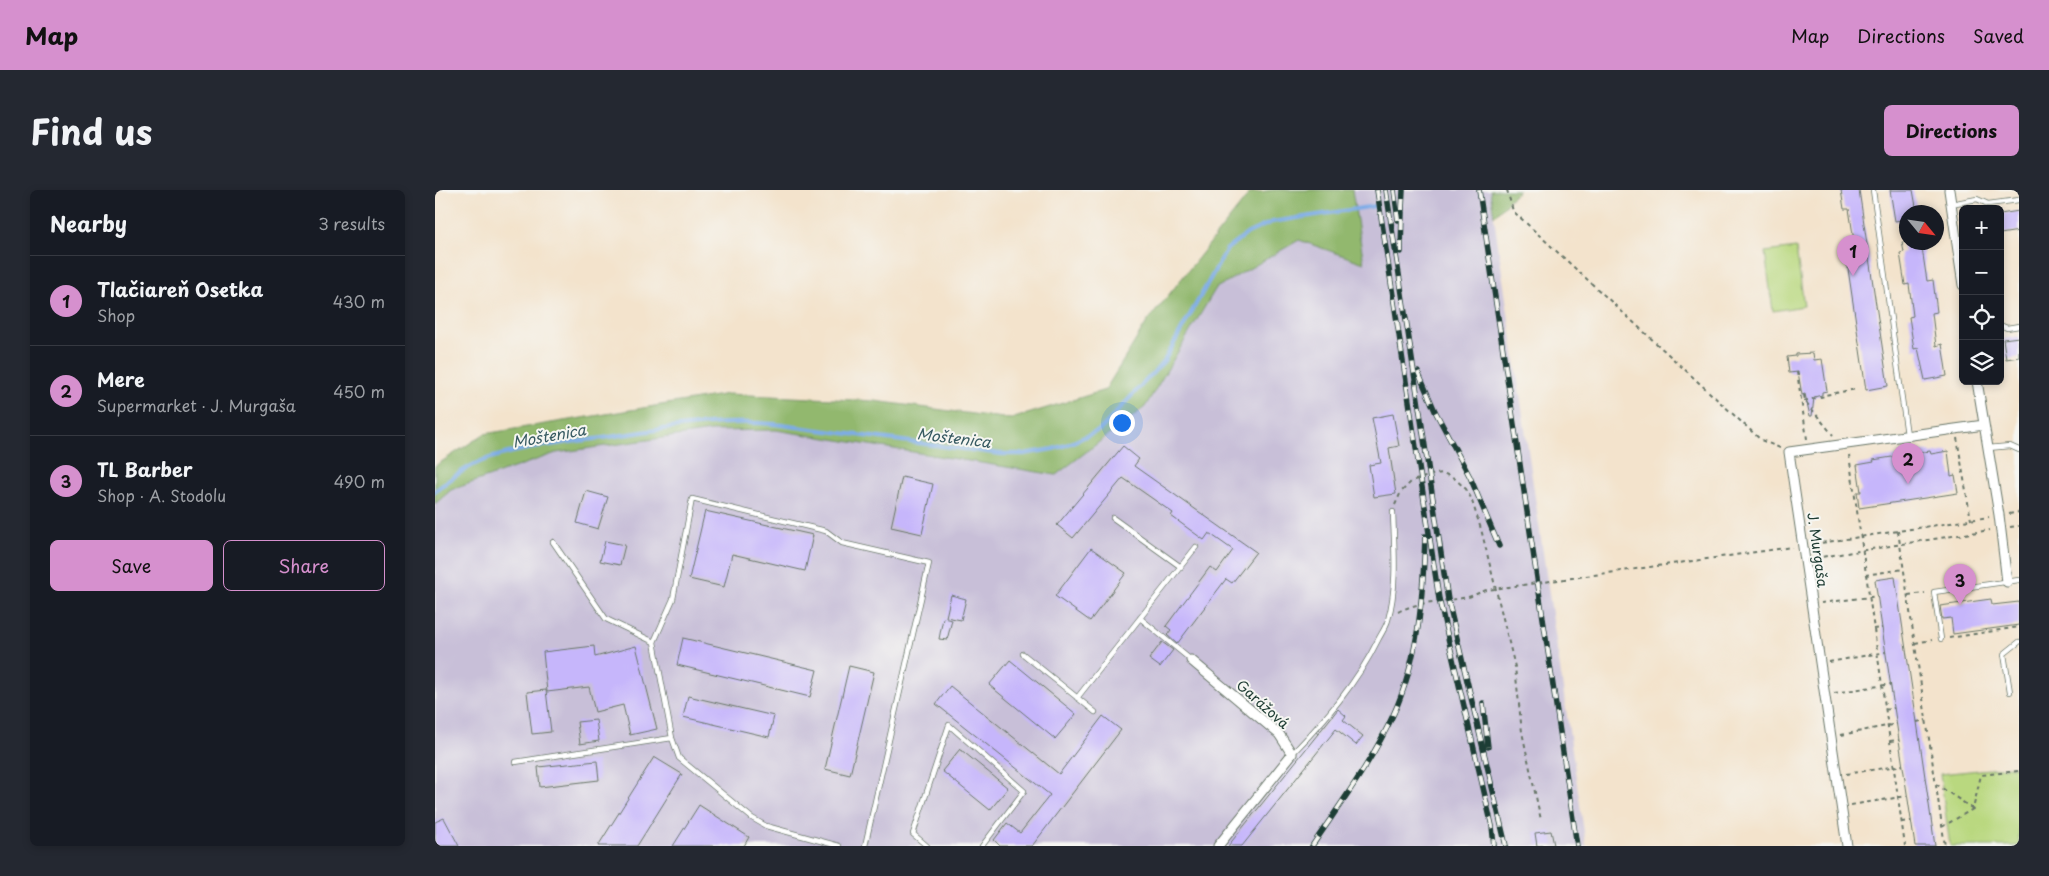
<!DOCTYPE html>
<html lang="en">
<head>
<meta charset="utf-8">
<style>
  :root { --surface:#171b24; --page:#242831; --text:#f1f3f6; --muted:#9ea1a6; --line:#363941; --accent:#d690ce }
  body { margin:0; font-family:"Playpen Sans",sans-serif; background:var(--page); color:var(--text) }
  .controls { position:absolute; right:15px; top:15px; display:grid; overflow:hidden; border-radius:8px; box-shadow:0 2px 8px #0003 }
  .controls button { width:45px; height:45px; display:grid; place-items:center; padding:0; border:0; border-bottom:1px solid var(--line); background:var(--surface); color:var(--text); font:25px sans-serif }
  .compass { position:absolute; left:1464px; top:15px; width:45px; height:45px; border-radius:50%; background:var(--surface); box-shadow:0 2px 8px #0003; rotate:119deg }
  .you { position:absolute; left:686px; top:232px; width:18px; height:18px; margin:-12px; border:4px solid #fff; border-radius:50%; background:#1a73e8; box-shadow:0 0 0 8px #1a73e833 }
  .badge { display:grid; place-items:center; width:32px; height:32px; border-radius:50%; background:var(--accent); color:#111; font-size:16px; font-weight:700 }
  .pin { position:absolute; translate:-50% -41px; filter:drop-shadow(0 1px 2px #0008) }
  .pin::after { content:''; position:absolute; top:26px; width:18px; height:15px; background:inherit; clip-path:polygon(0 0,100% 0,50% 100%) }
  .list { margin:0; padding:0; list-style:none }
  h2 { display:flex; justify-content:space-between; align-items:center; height:65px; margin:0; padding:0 20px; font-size:21px }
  h2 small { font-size:16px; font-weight:400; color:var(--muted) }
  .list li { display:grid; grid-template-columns:32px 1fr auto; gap:15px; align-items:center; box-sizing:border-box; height:90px; padding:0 20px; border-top:1px solid var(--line) }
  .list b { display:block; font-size:19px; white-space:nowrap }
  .list p { margin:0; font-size:16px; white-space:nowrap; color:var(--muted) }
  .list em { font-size:16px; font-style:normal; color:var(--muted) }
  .actions { display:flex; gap:10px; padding:15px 20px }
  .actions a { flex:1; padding:11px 0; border:1px solid var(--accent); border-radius:8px; text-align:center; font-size:18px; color:var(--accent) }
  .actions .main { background:var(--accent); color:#111 }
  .icon { flex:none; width:28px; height:28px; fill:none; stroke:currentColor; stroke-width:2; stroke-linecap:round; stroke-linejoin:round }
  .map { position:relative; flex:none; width:1584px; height:656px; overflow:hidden; border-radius:8px }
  header { display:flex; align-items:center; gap:30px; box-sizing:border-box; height:70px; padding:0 25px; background:var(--accent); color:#111 }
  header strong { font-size:24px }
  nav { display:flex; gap:28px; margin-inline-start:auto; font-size:18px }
  .intro { display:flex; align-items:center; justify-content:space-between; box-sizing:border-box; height:120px; padding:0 30px }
  h1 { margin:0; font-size:35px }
  .button { padding:12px 22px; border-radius:8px; background:var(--accent); color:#111; font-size:18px; font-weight:700 }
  main { display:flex; gap:30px; padding:0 30px }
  aside { flex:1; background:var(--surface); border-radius:8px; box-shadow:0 2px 8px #0003 }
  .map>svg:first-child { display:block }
  .industrial { fill:#c8bfd8 }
  .green { fill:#b9d87f; stroke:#6c8a5a }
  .forest { fill:#92b86e; stroke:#587a51 }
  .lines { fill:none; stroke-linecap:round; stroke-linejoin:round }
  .stream { stroke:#7dace7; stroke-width:4 }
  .building { fill:#c6b6fb }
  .lane-casing { stroke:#697769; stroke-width:6 }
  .street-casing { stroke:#697769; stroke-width:11 }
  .path { stroke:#697769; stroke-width:2; stroke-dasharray:4 4; stroke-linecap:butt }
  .lane { stroke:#fff; stroke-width:4.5 }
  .street { stroke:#fff; stroke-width:9 }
  .rail-casing { stroke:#1f3d34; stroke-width:5.5 }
  .rail { stroke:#f6f6f2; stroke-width:4; stroke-dasharray:11; stroke-linecap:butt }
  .labels { text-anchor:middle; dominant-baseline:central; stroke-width:4; stroke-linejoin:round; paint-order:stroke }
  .street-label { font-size:14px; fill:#1f3d34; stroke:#f6f6f2 }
  .water-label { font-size:15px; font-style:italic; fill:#365961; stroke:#f6f6f2 }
</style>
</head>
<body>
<header>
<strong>Map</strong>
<nav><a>Map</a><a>Directions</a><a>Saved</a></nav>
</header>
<div class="intro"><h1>Find us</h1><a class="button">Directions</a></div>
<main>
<aside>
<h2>Nearby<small>3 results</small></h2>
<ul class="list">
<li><span class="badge">1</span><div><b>Tlačiareň Osetka</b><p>Shop</p></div><em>430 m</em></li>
<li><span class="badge">2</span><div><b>Mere</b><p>Supermarket · J. Murgaša</p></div><em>450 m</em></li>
<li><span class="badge">3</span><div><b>TL Barber</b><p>Shop · A. Stodolu</p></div><em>490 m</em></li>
</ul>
<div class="actions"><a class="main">Save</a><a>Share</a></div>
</aside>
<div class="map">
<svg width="1584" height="656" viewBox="0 0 1584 656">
  <rect width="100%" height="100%" fill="#f6f6f2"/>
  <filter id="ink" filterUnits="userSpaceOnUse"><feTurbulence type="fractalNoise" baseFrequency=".02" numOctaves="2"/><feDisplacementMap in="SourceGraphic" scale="10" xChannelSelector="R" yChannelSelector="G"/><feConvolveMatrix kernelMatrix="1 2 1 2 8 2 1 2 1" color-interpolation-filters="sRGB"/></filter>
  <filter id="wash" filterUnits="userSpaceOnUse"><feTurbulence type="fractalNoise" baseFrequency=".0096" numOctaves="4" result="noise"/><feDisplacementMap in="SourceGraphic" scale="20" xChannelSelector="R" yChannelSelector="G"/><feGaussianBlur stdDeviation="1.12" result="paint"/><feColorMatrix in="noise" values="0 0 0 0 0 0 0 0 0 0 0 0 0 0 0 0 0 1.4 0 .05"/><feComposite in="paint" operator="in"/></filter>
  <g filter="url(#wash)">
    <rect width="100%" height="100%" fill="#f3e3cc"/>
    <!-- industrial -->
    <path class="industrial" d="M917,0h138l96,656h-1151v-342l16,-14 105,-37 155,-22 65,-1 280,45 89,-68 71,-119 83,-48 64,23z"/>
    <!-- green -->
    <path class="green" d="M1361,58l8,58 -31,5 -8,-59z
      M1584,576v80h-69l-10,-72z"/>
    <!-- forest -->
    <path class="forest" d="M839,0h78l12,73 -65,-23 -83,48 -71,119 -89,68 -280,-45 -65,1 -155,22 -105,37 -16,14v-38l49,-32 244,-40 147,7 136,18 94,-29 42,-68 103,-129z
      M1055,0h29l-25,26z"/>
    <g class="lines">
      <!-- stream -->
      <path class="stream" d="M0,301c15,-12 34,-26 52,-32 38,-12 77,-16 116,-21 60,-9 111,-19 171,-14l227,30h23l29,-5 13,-4 34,-15 64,-69 63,-112 21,-16 24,-11 103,-16"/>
    </g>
    <g id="blocks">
      <!-- building -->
      <path class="building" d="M1406,0h18l29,196 -22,4 -22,-148 10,-1 -5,-32h-5z
        M1455,0h23l4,22h-10v7l-12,2z
        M1584,21v20l-19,3v-20z
        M1467,52h19l6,39 6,-1 4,32 -5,1 4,33 6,-2 5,32 -22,4 -7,-32 -4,1 -5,-32 4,-1 -4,-32 -4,1 -5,-32 4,-1z
        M1584,147v20l-13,2 -3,-20z
        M1378,163l1,7 8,-1 5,32 -5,1v3l-8,2 -2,19h-2l-5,-22 -3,1 -4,-23 -9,1 -2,-16 9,-1v-2z
        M958,224l6,32 -10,2 7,46 -22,3 -5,-32 12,-2 -9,-45z
        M688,256l16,13 -5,7 122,86 -24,31 -6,-4 -49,65 -10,-9 4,-5 -5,-4 44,-59 7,5 16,-22 -24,-17 -5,7 -33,-24 2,-3 -50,-35 -50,60 -16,-13z
        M1495,261l1,3 17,-3 3,25 4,-1 3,18 -99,15 -2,-16h4l-4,-27 17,-3 -1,-2z
        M467,287l31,7 -11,50 -31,-7z
        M151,301l22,6 -10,32 -21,-6z
        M270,321l108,24 -8,36 -73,-17 -8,33 -35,-8z
        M170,351l20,4 -5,20 -20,-4z
        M656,358l35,25 -36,48 -35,-25z
        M1460,387l22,145 18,124h-20l-33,-218 -7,-48z
        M516,405l15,4 -5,21 -15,-3z
        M1556,409l1,6 27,-3v23l-66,9 -2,-16 -9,1 -2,-13z
        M508,428l9,2 -5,20 -8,-1z
        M248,448l134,32 -7,27 -133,-32z
        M727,452l11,8 -13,17 -11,-8z
        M159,456l1,11 41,-11 21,83 -27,6 -7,-30 -28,7 -6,-25 -42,5 -4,-40z
        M575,470l66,54 -21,25 -66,-54z
        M414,476l25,6 -24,103 -25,-6z
        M515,496l109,88 44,-58 18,14 -89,116h-32l-6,-6 13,-17 13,10 30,-38 -114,-91z
        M111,500l5,42 -19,2 -5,-42z
        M253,506l86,20 -5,21 -86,-20z
        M903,519l8,7 -3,4 20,16 -7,9 -20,-16 -94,117h-14z
        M161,530l3,21 -19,3 -3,-22z
        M525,559l48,39 -18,22 -48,-39z
        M219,567l28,17 -45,72h-39z
        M162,571l2,19 -59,7 -2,-20z
        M264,615l50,32 -5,9h-71z
        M9,628l15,28h-24v-24z
        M1116,641l3,14 -17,1 -2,-13z"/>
    </g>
  </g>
  <g filter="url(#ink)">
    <use href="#blocks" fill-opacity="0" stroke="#697769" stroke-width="1"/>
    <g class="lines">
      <!-- lane casing -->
      <g class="lane-casing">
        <path id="lane" d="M1438,0l34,245
          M1516,14l26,-5 11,5 31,-4
          M1565,135l7,3 12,-2
          M1553,258l22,-2 9,4
          M678,328l68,49
          M118,352l53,77 48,23 18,96 7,20 73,60 14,8 73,20
          M705,428l51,42
          M1506,449l-7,-47 85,-12
          M219,452l19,-43 19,-100 134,32 16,12 87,20 -64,283
          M588,464l72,58
          M1575,502l-6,-38 15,-12
          M642,508l119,-151
          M857,564c33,-34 65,-71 86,-114 3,-6 8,-13 10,-20 10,-35 6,-73 5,-108
          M80,572l157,-24
          M492,656l-14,-12 36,-109 75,66 -42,55"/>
      </g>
      <!-- street casing -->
      <g class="street-casing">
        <path id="street" d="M1514,0l14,95
          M1542,191l22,134 8,67
          M756,470l88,74 13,20 -74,92
          M1412,656l-58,-394 195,-27"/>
      </g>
      <!-- path -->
      <path class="path" d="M1072,0l6,21 248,229 19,8
        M1362,182l10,67
        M1369,205l1,6 28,34
        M1369,211l21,-5v-1l31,-6
        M1522,248l14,82
        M1414,265l56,391
        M960,315l6,-13 11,-11 23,-7 8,-1 11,5 12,11 5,9 10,31 34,138 7,65 19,88
        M1574,324l10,-2
        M1575,337l9,-1
        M1463,341l47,315
        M1379,354l175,-27
        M1380,368l175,-28
        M1430,385l39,-6
        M1473,405l17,-2
        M1386,413l57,-7
        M963,422c23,-12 46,-10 70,-15 7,-2 12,-5 19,-7l305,-43
        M1438,439l9,-1
        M1514,448l70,-11
        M1480,453l17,-3
        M1394,472l57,-10
        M1399,503l57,-9
        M1450,520l9,-2
        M1482,532l9,-2
        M1406,545l56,-11
        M1455,551l9,-1
        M1411,584l57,-9
        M1501,594l37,25
        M1416,615l56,-9
        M1467,632l9,-1
        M1507,637l31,-18 8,-34 38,-4"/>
      <!-- lane -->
      <use href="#lane" class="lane"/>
      <!-- street -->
      <use href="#street" class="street"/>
      <!-- rail casing -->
      <g class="rail-casing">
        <path id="rail" d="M942,0l62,409 53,227 2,20
          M951,0l21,136
          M959,0l4,30
          M1044,0l98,656
          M967,20l1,-20
          M966,62l1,-40
          M971,129l42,281 58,246
          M983,182l17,39 35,66 29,69
          M1048,513l5,44
          M877,656c29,-43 61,-86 82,-133 25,-55 29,-117 31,-177"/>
      </g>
      <!-- rail -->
      <use href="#rail" class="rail"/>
    </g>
  </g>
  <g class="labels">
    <!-- street labels -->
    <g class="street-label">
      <text transform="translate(1383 360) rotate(82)">J. Murgaša</text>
      <text transform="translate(828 514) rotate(42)">Garážová</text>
    </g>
    <!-- water labels -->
    <g class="water-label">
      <text transform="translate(114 245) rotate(-10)">Moštenica</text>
      <text transform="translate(519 247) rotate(7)">Moštenica</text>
    </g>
  </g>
</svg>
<div class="controls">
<button>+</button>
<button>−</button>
<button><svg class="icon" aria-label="locate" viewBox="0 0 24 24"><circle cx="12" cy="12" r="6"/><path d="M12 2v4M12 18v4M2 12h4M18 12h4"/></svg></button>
<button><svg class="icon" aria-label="layers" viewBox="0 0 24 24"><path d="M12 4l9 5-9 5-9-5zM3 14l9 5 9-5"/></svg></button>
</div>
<svg class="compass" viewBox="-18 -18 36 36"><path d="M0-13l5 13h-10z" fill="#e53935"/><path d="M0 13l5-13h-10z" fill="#9ea1a6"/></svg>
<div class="you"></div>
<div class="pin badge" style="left:1418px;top:86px">1</div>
<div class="pin badge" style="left:1473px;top:294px">2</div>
<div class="pin badge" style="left:1525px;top:415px">3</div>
</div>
</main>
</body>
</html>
